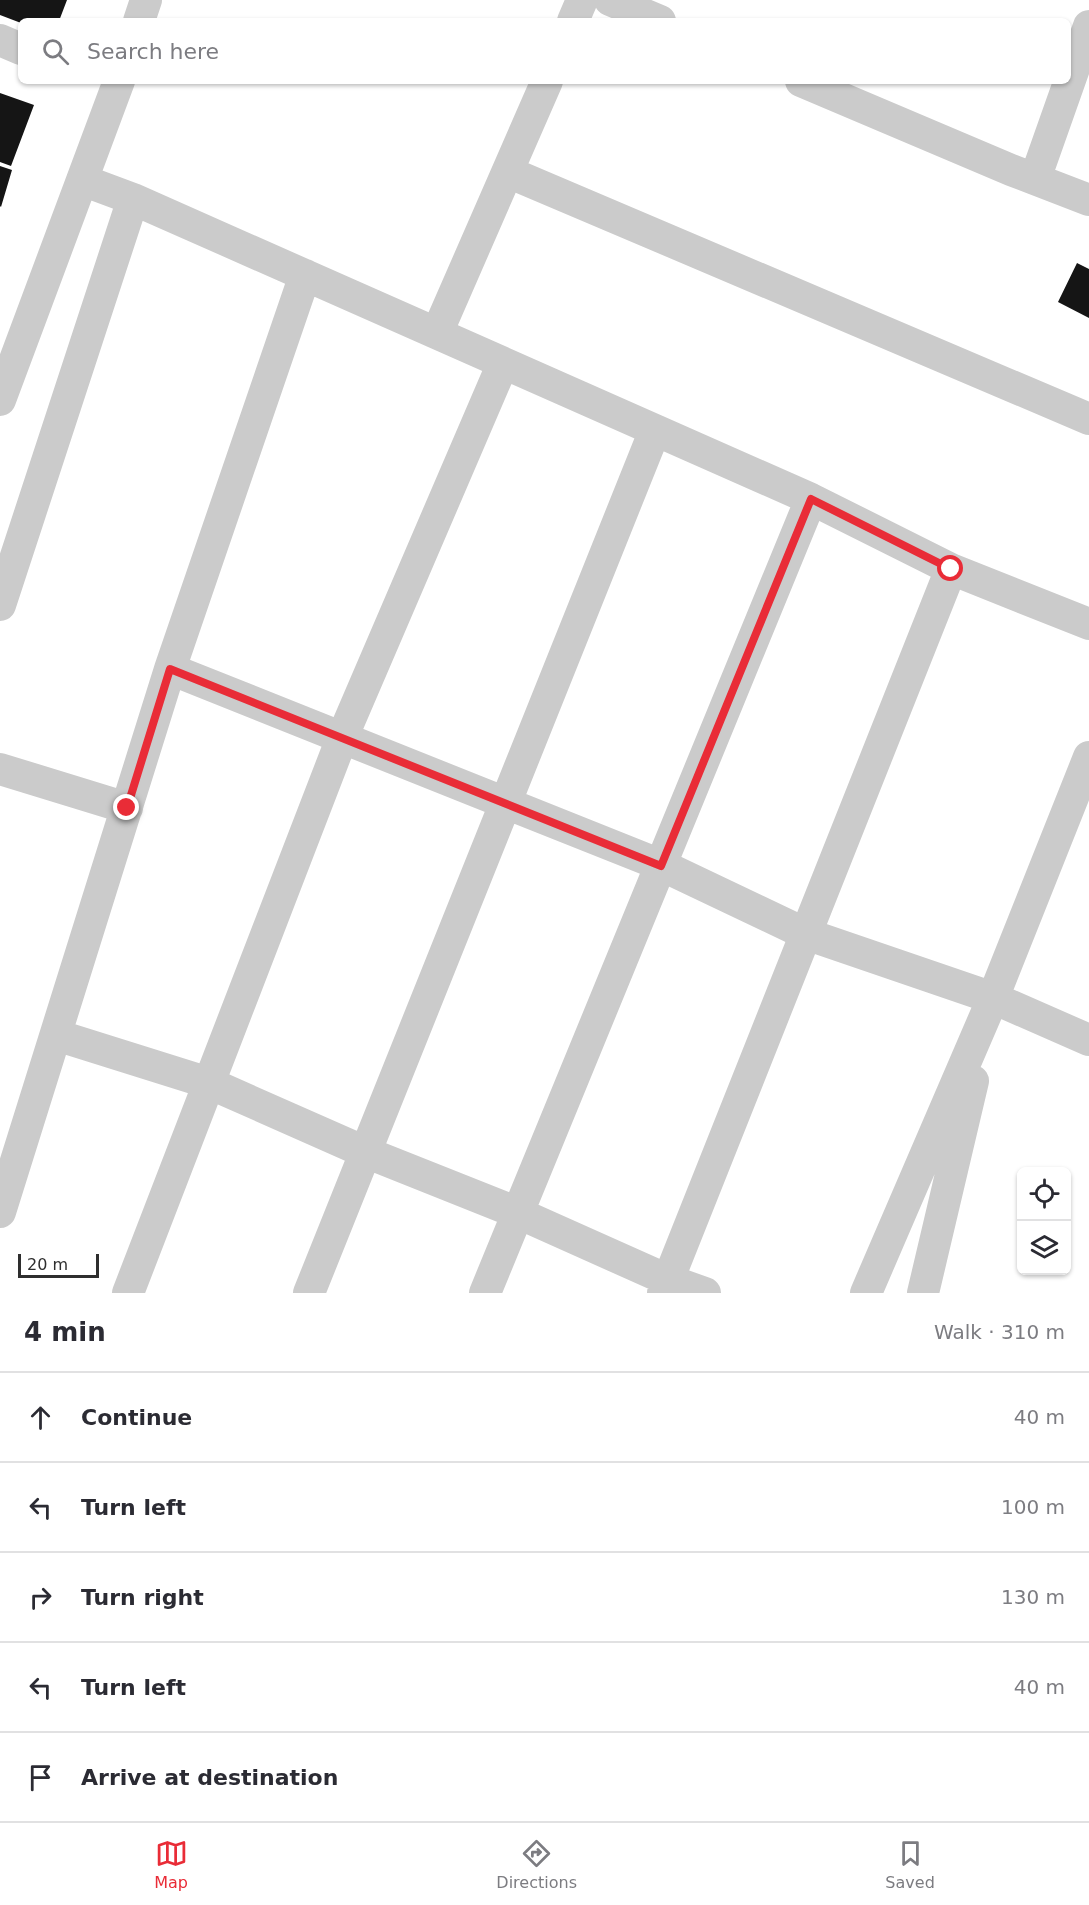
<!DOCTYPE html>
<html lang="en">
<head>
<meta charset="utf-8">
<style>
  :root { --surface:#fff; --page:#f7f7f7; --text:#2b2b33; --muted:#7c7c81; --line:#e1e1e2; --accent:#e92c37 }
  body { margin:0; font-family:"DejaVu Sans",sans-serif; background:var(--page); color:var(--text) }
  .controls { position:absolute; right:18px; bottom:18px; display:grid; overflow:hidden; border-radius:9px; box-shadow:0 2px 4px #0004 }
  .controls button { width:54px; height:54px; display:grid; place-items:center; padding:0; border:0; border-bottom:2px solid var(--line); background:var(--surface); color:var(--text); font:30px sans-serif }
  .scale { position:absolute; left:18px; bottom:15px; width:81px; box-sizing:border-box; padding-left:6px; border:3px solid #2e2e2e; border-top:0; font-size:16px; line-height:21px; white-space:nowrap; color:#2e2e2e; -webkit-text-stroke:4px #fff; paint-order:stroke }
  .stop { position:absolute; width:18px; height:18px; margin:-14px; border:4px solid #e92c37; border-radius:50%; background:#fff }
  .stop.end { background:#e92c37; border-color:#fff; box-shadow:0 2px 6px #0008 }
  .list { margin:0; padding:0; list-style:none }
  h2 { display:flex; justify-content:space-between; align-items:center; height:78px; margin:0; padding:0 24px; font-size:26px }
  h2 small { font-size:20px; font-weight:400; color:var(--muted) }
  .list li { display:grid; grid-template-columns:39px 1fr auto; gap:18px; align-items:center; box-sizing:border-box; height:90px; padding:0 24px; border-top:2px solid var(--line) }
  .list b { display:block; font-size:22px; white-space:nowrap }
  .list em { font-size:20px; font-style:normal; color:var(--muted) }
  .icon { flex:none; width:33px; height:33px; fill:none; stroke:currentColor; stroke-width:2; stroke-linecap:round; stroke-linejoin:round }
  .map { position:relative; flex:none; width:1089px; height:1293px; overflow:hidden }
  .search { position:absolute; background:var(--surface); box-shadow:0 2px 4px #0004; left:18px; right:18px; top:18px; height:66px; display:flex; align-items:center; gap:15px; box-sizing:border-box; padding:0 21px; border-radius:9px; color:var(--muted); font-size:22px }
  .sheet { height:528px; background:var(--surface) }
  nav { display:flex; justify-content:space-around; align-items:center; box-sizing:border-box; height:84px; border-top:2px solid var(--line); background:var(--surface); font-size:16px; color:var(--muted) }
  nav a { display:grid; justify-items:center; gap:3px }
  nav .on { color:var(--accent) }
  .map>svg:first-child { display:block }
  .building { fill:#151515 }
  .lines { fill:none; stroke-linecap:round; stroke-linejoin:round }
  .minor { stroke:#cbcbcb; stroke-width:32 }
  .route { stroke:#e92c37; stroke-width:8 }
</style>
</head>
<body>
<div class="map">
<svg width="1089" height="1293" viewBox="0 0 1089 1293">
  <rect width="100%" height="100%" fill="#fff"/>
  <!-- building -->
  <path class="building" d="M0,0h67l-8,21h-38v2l-21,-8z
    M0,93l34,12 -23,61 -11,-4z
    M0,166l12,4 -11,37 -1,-1z
    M1077,263l12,6v49l-31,-16z"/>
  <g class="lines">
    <!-- minor -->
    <path class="minor" d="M610,0l50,21
      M139,21l7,-21
      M573,21l9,-21
      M0,40l21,9
      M801,81l210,89 78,30
      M508,172l581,247
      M1035,179l54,-153
      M82,180l51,19 678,300 140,70 138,55
      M437,333l110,-252
      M0,400l119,-319
      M0,605l133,-406
      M170,669l491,196 145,69 187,64 96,42
      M0,769l127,39
      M56,1035l153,48 156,69 153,61 150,67 37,13
      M0,1212l170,-543 135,-394
      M128,1293l214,-555 161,-375
      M309,1293l346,-863
      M485,1293l326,-794
      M663,1293l288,-724
      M866,1293l127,-295 96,-241
      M923,1293l50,-212"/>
  </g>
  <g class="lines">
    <!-- route -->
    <path class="route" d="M127,808l43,-139 491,197 150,-367 140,70"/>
  </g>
</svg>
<div class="controls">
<button><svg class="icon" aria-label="locate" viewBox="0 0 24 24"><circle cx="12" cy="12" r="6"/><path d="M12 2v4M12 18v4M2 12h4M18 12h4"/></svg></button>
<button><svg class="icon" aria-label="layers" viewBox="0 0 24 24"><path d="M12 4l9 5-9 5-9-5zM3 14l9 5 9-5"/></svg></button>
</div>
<div class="scale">20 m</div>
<div class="stop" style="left:951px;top:569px"></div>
<div class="stop end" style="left:127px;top:808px"></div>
<div class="search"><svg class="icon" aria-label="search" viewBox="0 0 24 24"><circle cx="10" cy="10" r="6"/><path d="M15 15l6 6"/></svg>Search here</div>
</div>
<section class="sheet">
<h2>4 min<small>Walk · 310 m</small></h2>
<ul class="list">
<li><svg class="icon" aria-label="ahead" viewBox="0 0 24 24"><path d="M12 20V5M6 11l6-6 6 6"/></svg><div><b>Continue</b></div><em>40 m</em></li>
<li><svg class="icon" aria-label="left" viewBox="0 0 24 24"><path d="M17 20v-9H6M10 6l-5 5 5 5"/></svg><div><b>Turn left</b></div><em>100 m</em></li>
<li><svg class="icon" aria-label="right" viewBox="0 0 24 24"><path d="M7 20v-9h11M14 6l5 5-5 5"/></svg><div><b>Turn right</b></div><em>130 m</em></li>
<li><svg class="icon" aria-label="left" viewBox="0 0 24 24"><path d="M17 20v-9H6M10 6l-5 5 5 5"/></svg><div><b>Turn left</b></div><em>40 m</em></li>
<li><svg class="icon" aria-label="arrive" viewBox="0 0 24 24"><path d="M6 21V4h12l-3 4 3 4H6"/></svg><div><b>Arrive at destination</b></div></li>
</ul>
</section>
<nav>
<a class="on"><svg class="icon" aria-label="map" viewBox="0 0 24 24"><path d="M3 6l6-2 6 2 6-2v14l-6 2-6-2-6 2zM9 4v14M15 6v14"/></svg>Map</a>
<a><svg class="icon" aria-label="directions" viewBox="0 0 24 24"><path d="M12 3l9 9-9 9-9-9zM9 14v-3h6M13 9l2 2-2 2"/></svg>Directions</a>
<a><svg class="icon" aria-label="saved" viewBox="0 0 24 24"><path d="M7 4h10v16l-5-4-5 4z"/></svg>Saved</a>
</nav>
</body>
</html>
